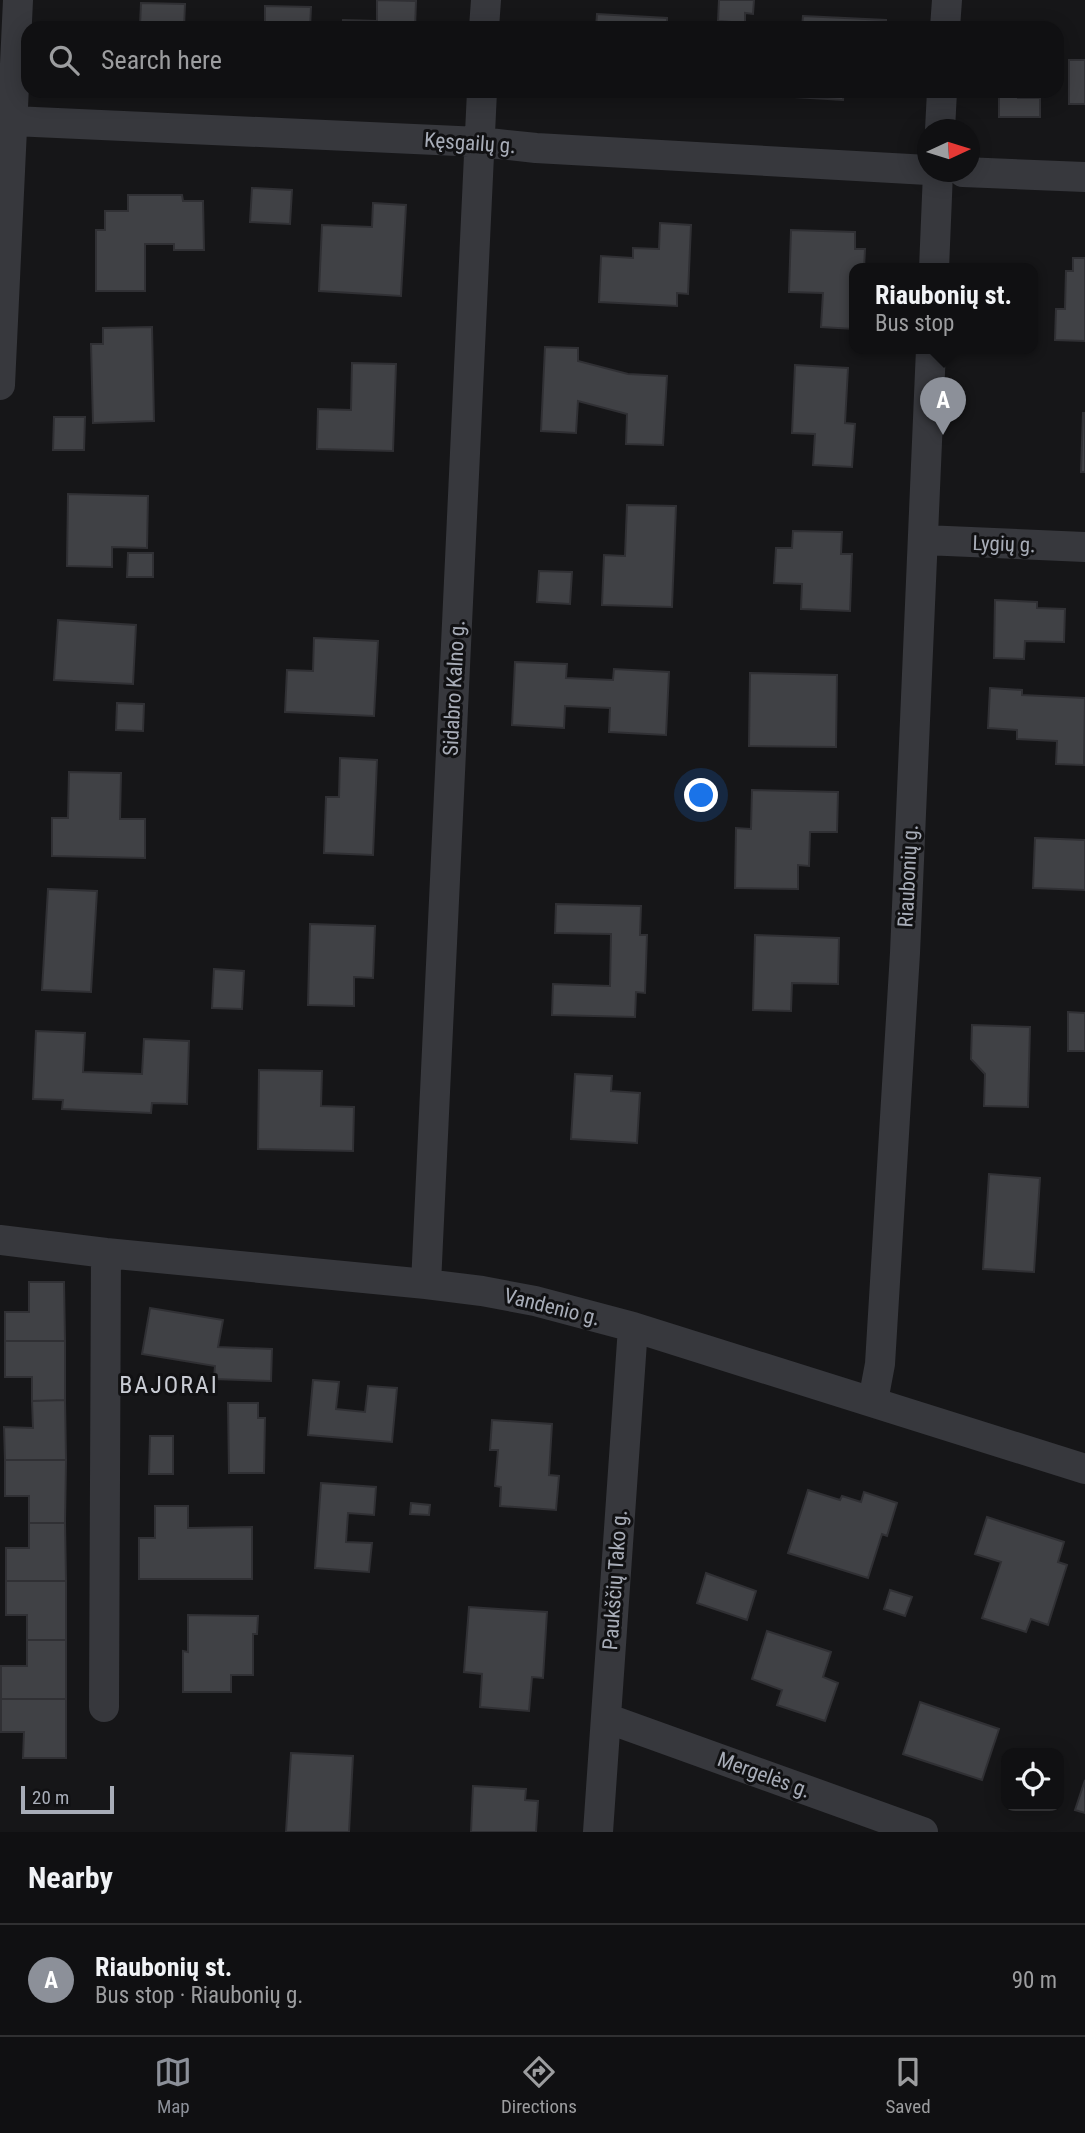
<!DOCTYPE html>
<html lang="en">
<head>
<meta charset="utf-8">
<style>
  :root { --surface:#101012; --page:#19191b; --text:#f1f3f6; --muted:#9c9d9f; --line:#303032; --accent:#8c9099 }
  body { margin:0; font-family:"Roboto Condensed",sans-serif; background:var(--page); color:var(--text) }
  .controls { position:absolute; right:21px; bottom:21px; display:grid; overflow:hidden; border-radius:14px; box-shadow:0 4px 18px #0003 }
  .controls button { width:63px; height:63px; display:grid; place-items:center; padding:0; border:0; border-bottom:2px solid var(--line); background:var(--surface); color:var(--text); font:35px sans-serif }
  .compass { position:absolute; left:917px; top:119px; width:63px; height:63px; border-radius:50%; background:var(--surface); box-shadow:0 4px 18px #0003; rotate:86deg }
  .scale { position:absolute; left:21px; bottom:18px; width:93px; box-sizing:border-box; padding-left:7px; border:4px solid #a8adb8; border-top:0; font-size:19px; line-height:24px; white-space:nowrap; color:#a8adb8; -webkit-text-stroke:5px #111113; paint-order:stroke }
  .you { position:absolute; left:702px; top:796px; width:24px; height:24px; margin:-18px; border:5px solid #fff; border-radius:50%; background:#1a73e8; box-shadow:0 0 0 10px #1a73e833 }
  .badge { display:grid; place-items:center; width:46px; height:46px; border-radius:50%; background:var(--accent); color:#fff; font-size:23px; font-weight:700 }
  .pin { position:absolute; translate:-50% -58px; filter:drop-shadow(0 2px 4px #0008) }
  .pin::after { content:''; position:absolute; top:37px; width:24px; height:21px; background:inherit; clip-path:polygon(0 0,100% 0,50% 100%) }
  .popup { position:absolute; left:849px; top:263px; width:189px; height:91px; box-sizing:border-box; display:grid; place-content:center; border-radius:14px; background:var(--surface); filter:drop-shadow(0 2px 5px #0005); font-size:23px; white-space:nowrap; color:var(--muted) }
  .popup b { font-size:26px; color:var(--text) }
  .popup::after { content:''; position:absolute; left:50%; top:100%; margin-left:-14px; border:14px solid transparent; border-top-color:var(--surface) }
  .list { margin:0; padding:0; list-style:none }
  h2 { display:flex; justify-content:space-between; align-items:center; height:91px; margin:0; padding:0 28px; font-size:30px }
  h2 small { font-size:23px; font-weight:400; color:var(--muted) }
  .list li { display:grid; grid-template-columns:46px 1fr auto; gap:21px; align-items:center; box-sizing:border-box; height:112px; padding:0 28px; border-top:2px solid var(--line) }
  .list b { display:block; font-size:26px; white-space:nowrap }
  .list p { margin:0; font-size:23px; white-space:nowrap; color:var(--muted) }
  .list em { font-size:23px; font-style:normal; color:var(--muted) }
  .icon { flex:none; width:38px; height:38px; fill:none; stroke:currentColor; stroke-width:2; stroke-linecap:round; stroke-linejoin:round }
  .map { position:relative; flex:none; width:1085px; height:1832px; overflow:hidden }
  .search { position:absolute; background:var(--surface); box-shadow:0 4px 18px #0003; left:21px; right:21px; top:21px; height:77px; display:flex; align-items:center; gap:18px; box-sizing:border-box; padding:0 24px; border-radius:21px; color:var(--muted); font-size:26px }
  .sheet { height:203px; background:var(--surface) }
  nav { display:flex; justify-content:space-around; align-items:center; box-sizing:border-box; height:98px; border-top:2px solid var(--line); background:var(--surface); font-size:19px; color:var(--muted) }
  nav a { display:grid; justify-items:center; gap:4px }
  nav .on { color:var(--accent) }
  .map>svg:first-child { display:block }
  .building { fill:#404145; stroke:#303034; stroke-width:2 }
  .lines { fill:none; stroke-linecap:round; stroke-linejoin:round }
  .street { stroke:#37383d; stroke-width:30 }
  .labels { text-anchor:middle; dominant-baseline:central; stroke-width:6; stroke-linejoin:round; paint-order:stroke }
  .street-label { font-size:21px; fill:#a8adb8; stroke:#111113 }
  .quarter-label { font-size:24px; letter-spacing:2px; fill:#c9ccd4; stroke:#111113 }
</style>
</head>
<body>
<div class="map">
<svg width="1085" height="1832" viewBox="0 0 1085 1832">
  <rect width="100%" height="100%" fill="#161618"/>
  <!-- building -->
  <path class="building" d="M377,0l39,1 -1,27h-73l1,-8 34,1z
    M719,0h35l-1,14 -8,-1v10l-27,-2z
    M141,3l44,1 -1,24h-105v-3l61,1z
    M265,6l46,1 -1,21h32h-77z
    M597,14l70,4v8l29,2h-100z
    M803,16l83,4v8h-84z
    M1069,60h16v44h-16z
    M778,91h66l-1,9 -65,-4z
    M999,91h19v7h22v19h-41z
    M252,188l40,2 -2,34 -40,-2z
    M128,195h54l1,6h20l1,49h-30v-6h-29v47h-49v-61h9v-19h23z
    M373,203l33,2 -5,91 -82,-5 3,-66 50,2z
    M660,223l31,2 -3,69 -11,-1v13l-78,-4 2,-46 32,2v-10l26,1z
    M791,230l64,2v17h10l-1,20h-10v60l-33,-2 2,-34 -34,-1z
    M1073,258h12v83l-30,-1 1,-31h9l1,-38h7z
    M152,327l2,94 -61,2 -2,-79h12v-16z
    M545,347l33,1v13l50,13 39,2 -4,69 -37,-1 1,-30 -49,-13 -2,32 -35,-2z
    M352,363l44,1 -3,87 -76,-2 1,-40 33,1z
    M795,365l53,3 -3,55 10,1 -3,43 -39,-2 2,-31 -23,-1z
    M1083,413h2v59h-4z
    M54,417h31l-1,33h-31z
    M68,494l80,2 -1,52 -35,-1v20l-45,-1z
    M627,505l49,1 -4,101 -70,-2 2,-50 21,1z
    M793,531l49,1 -1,22h11l-2,57 -49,-2 1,-25 -28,-1 2,-35h16z
    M128,553h25v24h-26z
    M539,571l33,1 -2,32 -33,-2z
    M995,600l42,2v6l28,1 -1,33 -39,-1 -1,18 -30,-1z
    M58,620l78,5 -3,59 -79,-4z
    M314,638l64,3 -4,75 -89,-4 2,-42 26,1z
    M515,662l52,2 -1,14 47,2 1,-11 55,3 -3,63 -57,-3 1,-24 -45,-2 -1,22 -52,-3z
    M750,673l87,2 -1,72 -87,-1z
    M990,688l32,2v5l63,3 -1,67 -28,-1 1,-23 -40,-2v-9l-29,-2z
    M117,703l27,1 -1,27 -27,-1z
    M340,758l37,2 -4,95 -49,-2 2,-56h13z
    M69,772l52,1 -1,46h25v39l-93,-2v-38h16z
    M752,790l86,2 -1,40h-27l-1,34 -11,-1v24l-63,-1 1,-60 15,1z
    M1035,838l50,2v50l-52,-2z
    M48,889l49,2 -6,101 -49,-2z
    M556,904l85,2 -1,29h7l-2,58 -9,-1 -1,25 -83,-2 1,-31 57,2 1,-52 -56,-1z
    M310,924l65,2 -2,52 -19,-1v29l-46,-1z
    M755,935l84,3 -1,46 -46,-1 -1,28 -38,-1z
    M214,969l30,2 -2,38 -30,-1z
    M1068,1012l17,1v38h-17z
    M972,1025l58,2 -2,80 -44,-1 1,-32 -14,-15z
    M36,1031l49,2 -2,39 59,2 2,-35 45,2 -2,63 -35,-1 -1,10 -89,-4 1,-9 -30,-1z
    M259,1070l63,1 -1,35 33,1 -1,44 -95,-2z
    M575,1074l37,2 -1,15 29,2 -3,50 -66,-4z
    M989,1174l51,4 -6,94 -51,-3z
    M29,1282h35l1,59h-60v-29h24z
    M150,1308l73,12 -5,27 54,2 -1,32 -57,-2 1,-13 -73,-12z
    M5,1341h60v59l-33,1v-24h-27z
    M313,1380l26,2 -3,27 29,3 3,-26 29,2 -5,54 -84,-7z
    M65,1400l1,60h-61l-1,-33 29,1 -1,-27z
    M228,1403h30v15h7l-1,55h-35z
    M492,1420l60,4 -3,51 10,1 -3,34 -56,-4 1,-19 -6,-1 3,-36h-8z
    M150,1436h23v38h-24z
    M5,1460h61l-1,63h-36v-27h-24z
    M321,1483l55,4 -2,28 -26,-2 -2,29 26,1 -3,29 -54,-4z
    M808,1490l32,10 2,-4 19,6 3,-10 33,11 -10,33 -5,-2 -14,44 -80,-25z
    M411,1503l19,2 -1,10 -19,-1z
    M155,1506h33v22l64,-1v52h-113v-41h16z
    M987,1517l77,25 -6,20 9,3 -19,60 -17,-6 -5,13 -44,-14 19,-56 -26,-8z
    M29,1523h36l1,58h-60v-33h23z
    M706,1573l50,18 -9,29 -50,-17z
    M6,1581h60v59h-39v-25h-21z
    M890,1590l22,7 -7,19 -21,-7z
    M469,1607l78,5 -4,66 -11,-1 -3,34 -49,-4 2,-33 -18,-2z
    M188,1615l70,1 -1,18h-4v41h-22v17h-48v-41l5,1z
    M767,1631l64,21 -8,25 15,6 -13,38 -48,-16 5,-15 -30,-11z
    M27,1640h39v59h-65v-33h26z
    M1,1699h65v59h-43l1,-26h-23z
    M920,1702l79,27 -17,51 -79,-26z
    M291,1753l62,3 -4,76h-63z
    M1085,1780v33l-10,-3z
    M473,1786l53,3 -1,11 13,1 -2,31h-65z"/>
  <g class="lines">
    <!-- street -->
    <path class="street" d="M484,28l2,-28
      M945,28l2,-28
      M13,121l467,21 56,6 392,22
      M940,130l2,-39
      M963,172l122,5
      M934,269l4,-97
      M0,385l18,-385
      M924,540l161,7
      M0,1240l106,13 320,31 56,7 53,10 98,26 452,142
      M426,1284l56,-1193
      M873,1401l7,-37 25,-411 26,-604
      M104,1707l2,-454
      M606,1718l317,114
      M598,1832l35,-505"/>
  </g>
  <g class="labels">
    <!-- street labels -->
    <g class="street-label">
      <text transform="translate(470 143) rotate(4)">Kęsgailų g.</text>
      <text transform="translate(1004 544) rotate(2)">Lygių g.</text>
      <text transform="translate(454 688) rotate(-87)">Sidabro Kalno g.</text>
      <text transform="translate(908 876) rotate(-87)">Riaubonių g.</text>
      <text transform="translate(552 1307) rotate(14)">Vandenio g.</text>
      <text transform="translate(615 1580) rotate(-86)">Paukščių Tako g.</text>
      <text transform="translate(764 1775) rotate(20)">Mergelės g.</text>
    </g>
    <!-- quarter labels -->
    <g class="quarter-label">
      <text x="169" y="1385">BAJORAI</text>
    </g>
  </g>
</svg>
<div class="controls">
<button><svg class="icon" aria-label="locate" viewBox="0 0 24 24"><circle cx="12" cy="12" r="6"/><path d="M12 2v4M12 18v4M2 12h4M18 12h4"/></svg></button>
</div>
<svg class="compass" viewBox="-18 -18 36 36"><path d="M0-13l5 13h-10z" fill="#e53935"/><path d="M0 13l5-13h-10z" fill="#9c9d9f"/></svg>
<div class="scale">20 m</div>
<div class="you"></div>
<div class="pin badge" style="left:943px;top:435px">A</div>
<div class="popup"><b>Riaubonių st.</b>Bus stop</div>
<div class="search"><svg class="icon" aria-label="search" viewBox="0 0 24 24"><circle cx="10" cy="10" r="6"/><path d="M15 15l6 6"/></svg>Search here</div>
</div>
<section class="sheet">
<h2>Nearby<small></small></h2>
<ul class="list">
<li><span class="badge">A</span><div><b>Riaubonių st.</b><p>Bus stop · Riaubonių g.</p></div><em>90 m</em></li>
</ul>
</section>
<nav>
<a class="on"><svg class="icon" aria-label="map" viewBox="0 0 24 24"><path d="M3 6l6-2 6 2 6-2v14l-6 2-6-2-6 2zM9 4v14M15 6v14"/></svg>Map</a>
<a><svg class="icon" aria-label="directions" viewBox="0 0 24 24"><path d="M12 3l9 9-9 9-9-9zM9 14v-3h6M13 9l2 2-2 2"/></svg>Directions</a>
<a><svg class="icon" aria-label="saved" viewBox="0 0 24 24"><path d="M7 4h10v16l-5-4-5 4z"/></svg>Saved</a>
</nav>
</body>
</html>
